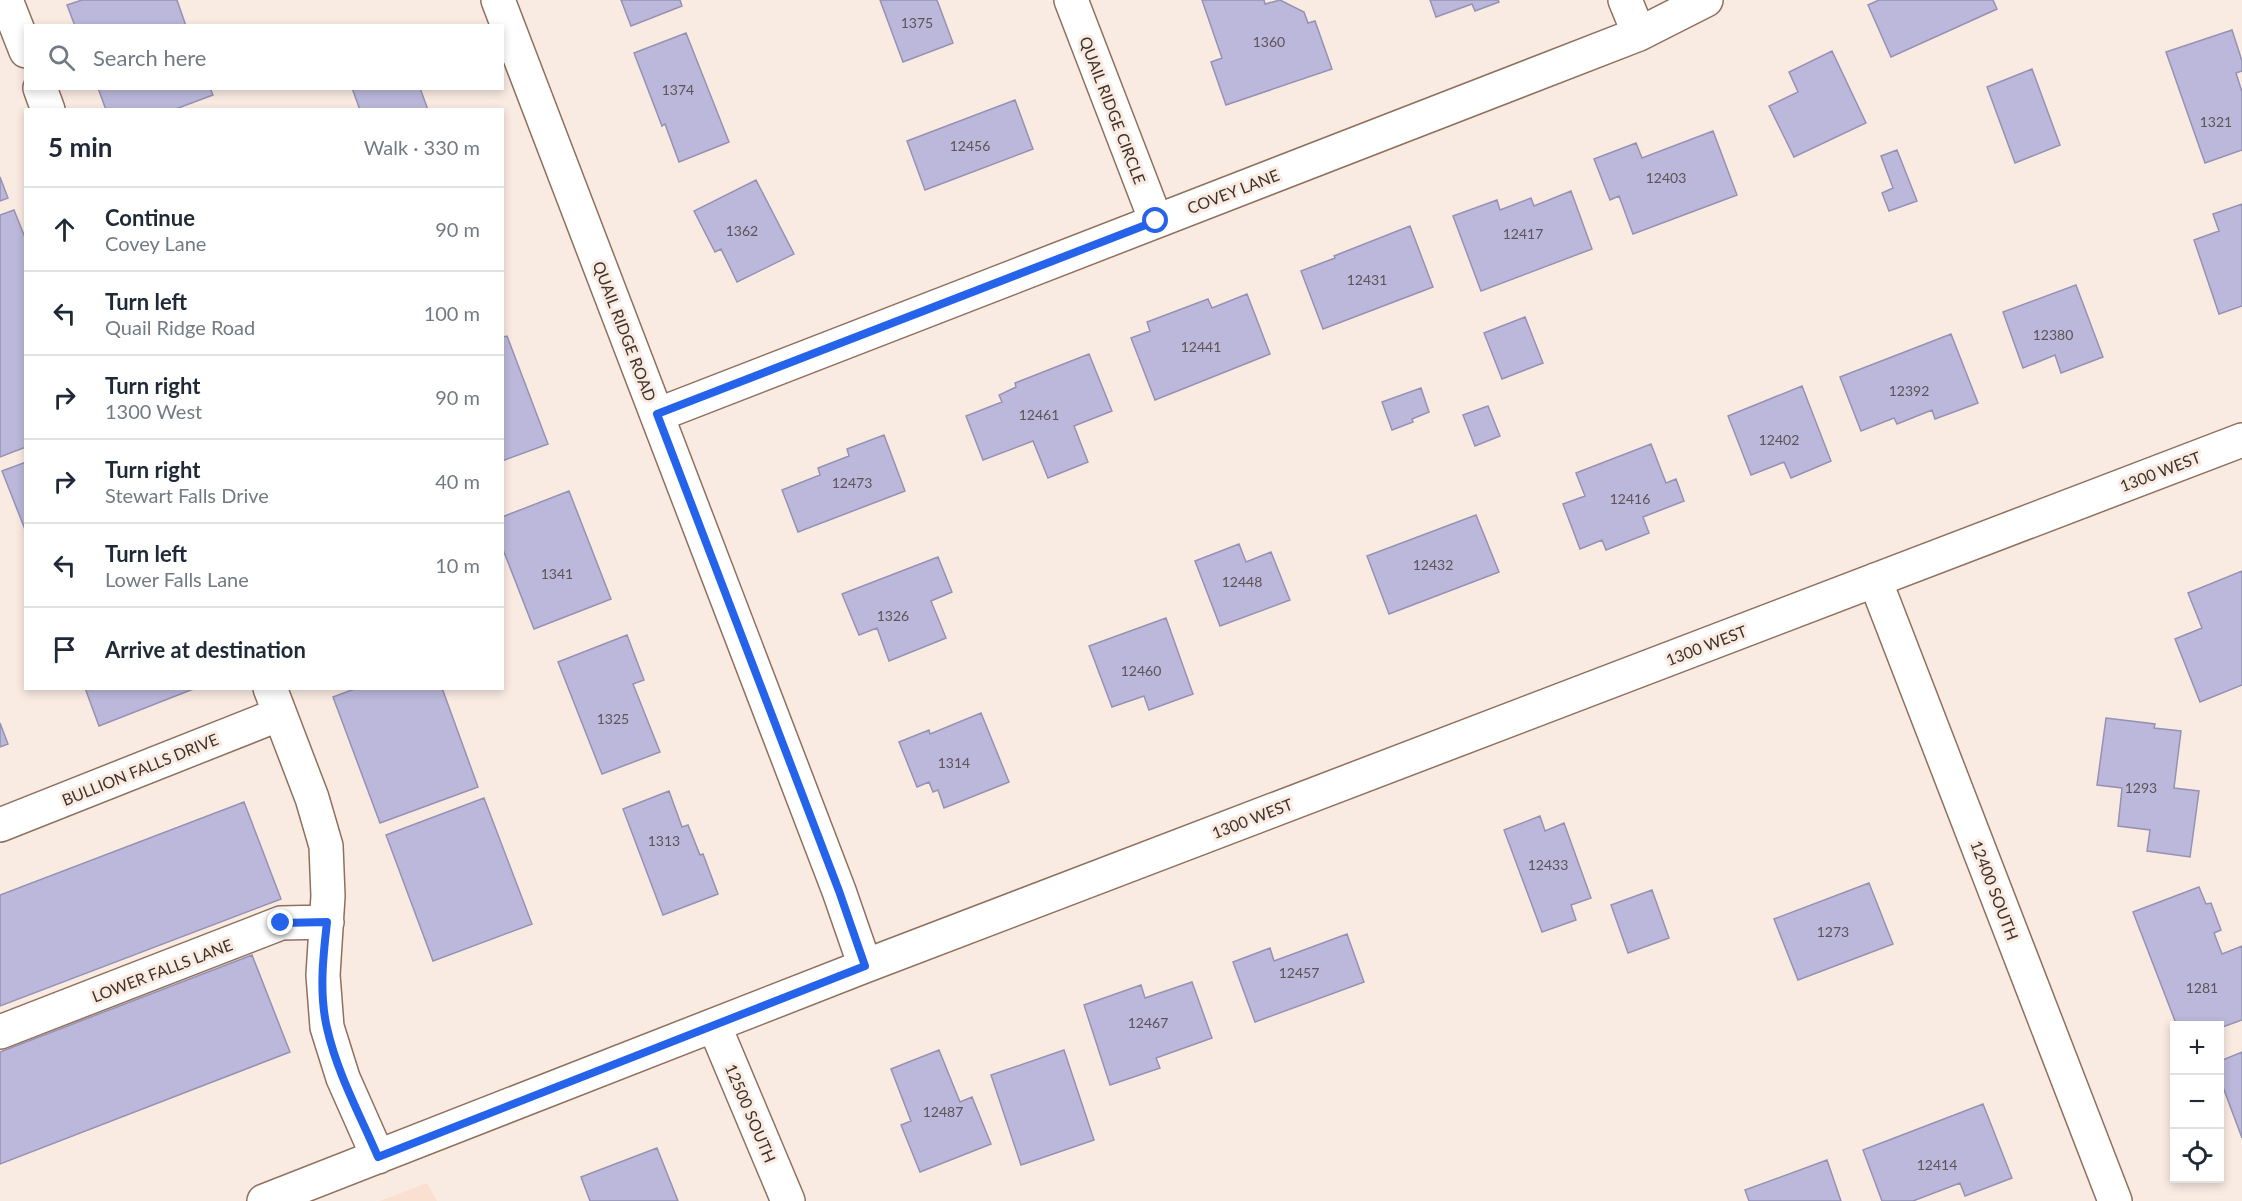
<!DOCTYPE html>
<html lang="en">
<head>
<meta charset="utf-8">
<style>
  :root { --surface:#fff; --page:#f6f6f7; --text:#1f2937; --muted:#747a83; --line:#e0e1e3 }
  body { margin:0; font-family:Lato,sans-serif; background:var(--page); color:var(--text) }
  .controls { position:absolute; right:18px; bottom:18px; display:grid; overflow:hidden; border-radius:0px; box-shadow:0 3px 9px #0003 }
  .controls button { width:54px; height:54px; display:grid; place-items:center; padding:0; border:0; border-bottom:2px solid var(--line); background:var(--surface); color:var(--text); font:30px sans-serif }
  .stop { position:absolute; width:18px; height:18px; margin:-14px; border:4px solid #2563eb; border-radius:50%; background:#fff }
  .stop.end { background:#2563eb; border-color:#fff; box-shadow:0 2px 6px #0008 }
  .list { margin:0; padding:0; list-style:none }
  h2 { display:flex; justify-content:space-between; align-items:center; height:78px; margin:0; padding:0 24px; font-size:26px }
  h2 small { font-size:20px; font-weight:400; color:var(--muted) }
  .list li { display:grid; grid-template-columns:39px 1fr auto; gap:18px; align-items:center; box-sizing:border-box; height:84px; padding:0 24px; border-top:2px solid var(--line) }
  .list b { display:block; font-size:22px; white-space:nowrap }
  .list p { margin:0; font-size:20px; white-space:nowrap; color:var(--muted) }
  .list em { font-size:20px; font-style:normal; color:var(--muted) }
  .icon { flex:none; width:33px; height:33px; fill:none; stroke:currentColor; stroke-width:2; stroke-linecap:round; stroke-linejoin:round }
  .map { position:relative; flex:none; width:2242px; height:1201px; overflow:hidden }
  .search { position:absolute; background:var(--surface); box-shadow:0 3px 9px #0003; left:24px; top:24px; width:480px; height:66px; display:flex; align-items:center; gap:15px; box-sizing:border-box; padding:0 21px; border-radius:0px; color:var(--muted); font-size:22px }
  .panel { position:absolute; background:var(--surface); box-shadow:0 3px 9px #0003; left:24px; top:108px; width:480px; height:582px; border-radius:0px }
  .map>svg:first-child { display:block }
  .built { fill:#fae0d1 }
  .building { fill:#bbb8db; stroke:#9592b3; stroke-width:1.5 }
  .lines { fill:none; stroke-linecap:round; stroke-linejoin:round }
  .minor-casing { stroke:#90705d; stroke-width:36 }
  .minor { stroke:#fff; stroke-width:33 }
  .route { stroke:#2563eb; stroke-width:8 }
  .labels { text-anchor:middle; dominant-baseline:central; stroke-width:6; stroke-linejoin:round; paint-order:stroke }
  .number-label { font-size:14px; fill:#5e5456 }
  .street-label { font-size:16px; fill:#3f3229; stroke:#faebe2 }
</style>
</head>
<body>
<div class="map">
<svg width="2242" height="1201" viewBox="0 0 2242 1201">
  <rect width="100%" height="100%" fill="#faebe2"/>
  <!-- built -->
  <path class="built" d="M427,1183l10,18h-57z"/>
  <!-- building -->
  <path class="building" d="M82,0h95l9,26h-111l-8,-21z
    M621,0h59l2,6 -51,20z
    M880,0h57l16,43 -50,19z
    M1202,0h62l1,4 15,-4 24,12 4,11 7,-2 17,48 -106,36 -15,-43 11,-4z
    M1430,0h68l1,2 -24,9 -3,-7 -36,13z
    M1879,0h114l4,9 -106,48 -23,-52z
    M2232,30l10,31v10l-6,2 6,19v58l-37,13 -39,-111z
    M686,33l43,109 -50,20 -14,-38 -3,2 -28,-73z
    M1832,51l34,72 -72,34 -25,-51 29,-14 -9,-20z
    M2032,69l28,76 -45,18 -28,-76z
    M98,88h112l3,7 -40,15h-67z
    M352,88h68l8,22h-68z
    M1015,100l18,49 -108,41 -18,-49z
    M1713,131l24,64 -104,39 -14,-38 -9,4 -16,-41 42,-16 6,15z
    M1897,150l20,51 -28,10 -7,-18 11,-5 -12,-32z
    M0,177l8,21 -8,3z
    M756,180l38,74 -57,28 -16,-33 -6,3 -21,-41z
    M1571,191l21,58 -111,42 -28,-75 44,-16 3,10 31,-12 3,8z
    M2242,204v102l-23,8 -25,-74 25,-9 -6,-17z
    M14,210l12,30v207l-26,10v-242z
    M1410,226l23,61 -110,42 -22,-58 34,-13 -1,-2z
    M2076,285l27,72 -42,16 -6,-18 -32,13 -20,-56z
    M1247,294l23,60 -115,46 -24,-62 19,-7 -3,-9 61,-23 4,9z
    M1525,317l18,46 -41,16 -18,-46z
    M1951,334l27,69 -43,16 -3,-9 -35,14 -3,-6 -33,13 -21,-54z
    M507,336l41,108 -46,17v-124z
    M1089,354l23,57 -38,15 14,36 -40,16 -15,-37 -50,19 -17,-44 36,-14 -3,-7 17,-8 -1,-4z
    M1802,386l29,75 -40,17 -7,-16 -33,13 -23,-59z
    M1421,388l8,24 -17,7 1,3 -21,8 -10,-28z
    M1488,406l12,30 -25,10 -12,-31z
    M884,435l21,56 -107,41 -16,-42 38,-15 -2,-7 31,-12 -2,-7z
    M1651,444l15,39 10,-4 8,22 -41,16 6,16 -43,17 -4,-10 -22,9 -17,-45 22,-8 -9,-23z
    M26,462v70l-24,-61z
    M569,491l42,108 -77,30 -32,-82v-30z
    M1476,515l23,57 -110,42 -22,-58z
    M1239,544l7,18 25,-10 19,48 -70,26 -25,-65z
    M938,557l14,35 -21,9 15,37 -57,23 -12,-33 -18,7 -17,-41z
    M2242,571v114l-42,17 -25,-63 27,-11 -14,-35z
    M1166,618l27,76 -44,16 -5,-14 -32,11 -23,-61z
    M627,635l17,45 -11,4 27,68 -58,22 -44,-112z
    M85,688h111l-97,38z
    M357,688h85l36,99 -98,36 -47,-126z
    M981,713l28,69 -65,26 -6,-18 -5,2 -4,-10 -12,5 -18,-45 30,-12 1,4z
    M2106,718l49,6 -1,4 27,3 -7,57 25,3 -9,66 -43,-6 3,-21 -32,-4 4,-38 -25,-3z
    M0,723l8,21 -8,3z
    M669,791l13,36 6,-2 12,30 3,-1 15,40 -55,21 -40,-106z
    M484,798l48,126 -99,37 -47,-126z
    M244,802l37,97 -281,107v-111z
    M1540,816l5,15 19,-8 27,75 -20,7 5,15 -34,12 -38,-102z
    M1869,883l24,61 -95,36 -24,-61z
    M2199,887l7,17 5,-1 10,27 -7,3 8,21 20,-8v74l-22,8v-2h-43l-44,-114z
    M1652,890l17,48 -41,15 -17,-48z
    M1347,934l17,48 -109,40 -22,-60 37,-14 4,13z
    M252,955l38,97 -290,112v-112z
    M1192,982l20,56 -56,20 4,10 -50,17 -26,-80 57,-20 4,13z
    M939,1050l21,52 12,-5 19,47 -71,28 -19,-47 10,-4 -20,-52z
    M1064,1050l30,90 -73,25 -30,-90z
    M2242,1052v86l-22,-59v-18z
    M1983,1104l29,74 -47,18 -5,-13 -47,18h-31l-19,-51z
    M657,1148l21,53h-88l-9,-24z
    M1827,1160l14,41h-92l-4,-11z"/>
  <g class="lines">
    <!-- minor casing -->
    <g class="minor-casing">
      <path id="minor" d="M6,0l20,51
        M498,0l341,891 26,75
        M1071,0l85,221
        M1625,0l14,34
        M40,88l8,22
        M657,415l982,-381 67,-34
        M1875,580l240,621
        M270,688l42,110 14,48 2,50 -5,79 4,52 16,51 35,79
        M0,825l280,-111
        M714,1025l74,176
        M0,1032l281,-109 46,-1
        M264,1201l601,-235 1377,-526"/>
    </g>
    <!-- minor -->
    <use href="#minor" class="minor"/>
  </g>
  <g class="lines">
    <!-- route -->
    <path class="route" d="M281,923l46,-1c-4,35 -8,72 0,106 10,45 33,87 51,129l487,-191 -26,-75 -182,-477 499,-193"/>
  </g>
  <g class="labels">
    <!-- number labels -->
    <g class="number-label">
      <text x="917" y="22">1375</text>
      <text x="1269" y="41">1360</text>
      <text x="678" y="89">1374</text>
      <text x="2216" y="121">1321</text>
      <text x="970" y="145">12456</text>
      <text x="1666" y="177">12403</text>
      <text x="742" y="230">1362</text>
      <text x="1523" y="233">12417</text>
      <text x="1367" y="279">12431</text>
      <text x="2053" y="334">12380</text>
      <text x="1201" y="346">12441</text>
      <text x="1909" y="390">12392</text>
      <text x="1039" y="414">12461</text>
      <text x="1779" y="439">12402</text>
      <text x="852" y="482">12473</text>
      <text x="1630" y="498">12416</text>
      <text x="1433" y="564">12432</text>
      <text x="557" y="573">1341</text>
      <text x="1242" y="581">12448</text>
      <text x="893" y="615">1326</text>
      <text x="1141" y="670">12460</text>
      <text x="613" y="718">1325</text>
      <text x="954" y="762">1314</text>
      <text x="2141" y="787">1293</text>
      <text x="664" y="840">1313</text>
      <text x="1548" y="864">12433</text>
      <text x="1833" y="931">1273</text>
      <text x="1299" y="972">12457</text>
      <text x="2202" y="987">1281</text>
      <text x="1148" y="1022">12467</text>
      <text x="943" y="1111">12487</text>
      <text x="1937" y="1164">12414</text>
    </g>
    <!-- street labels -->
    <g class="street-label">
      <text transform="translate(1113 110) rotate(69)">QUAIL RIDGE CIRCLE</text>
      <text transform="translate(1233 191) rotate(-21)">COVEY LANE</text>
      <text transform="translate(625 331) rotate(69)">QUAIL RIDGE ROAD</text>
      <text transform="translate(2160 471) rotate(-21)">1300 WEST</text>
      <text transform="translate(1706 645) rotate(-21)">1300 WEST</text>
      <text transform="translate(140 769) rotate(-22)">BULLION FALLS DRIVE</text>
      <text transform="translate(1252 818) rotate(-21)">1300 WEST</text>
      <text transform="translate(1995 890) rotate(69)">12400 SOUTH</text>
      <text transform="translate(162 970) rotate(-21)">LOWER FALLS LANE</text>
      <text transform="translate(751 1113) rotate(67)">12500 SOUTH</text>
    </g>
  </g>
</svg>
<div class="controls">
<button>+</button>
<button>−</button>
<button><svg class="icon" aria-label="locate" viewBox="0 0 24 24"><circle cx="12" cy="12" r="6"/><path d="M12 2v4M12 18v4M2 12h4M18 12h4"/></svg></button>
</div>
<div class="stop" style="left:1156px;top:221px"></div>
<div class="stop end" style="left:281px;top:923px"></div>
<div class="search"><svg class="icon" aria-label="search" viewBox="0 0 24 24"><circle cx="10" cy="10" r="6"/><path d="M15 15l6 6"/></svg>Search here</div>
<section class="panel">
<h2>5 min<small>Walk · 330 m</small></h2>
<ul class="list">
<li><svg class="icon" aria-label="ahead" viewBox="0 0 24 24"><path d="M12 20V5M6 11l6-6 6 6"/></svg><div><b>Continue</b><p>Covey Lane</p></div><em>90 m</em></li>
<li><svg class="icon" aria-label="left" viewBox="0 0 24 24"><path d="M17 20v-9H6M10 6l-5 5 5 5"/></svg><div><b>Turn left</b><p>Quail Ridge Road</p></div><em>100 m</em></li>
<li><svg class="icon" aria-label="right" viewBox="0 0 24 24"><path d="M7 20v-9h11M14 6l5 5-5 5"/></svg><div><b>Turn right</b><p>1300 West</p></div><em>90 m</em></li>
<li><svg class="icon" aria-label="right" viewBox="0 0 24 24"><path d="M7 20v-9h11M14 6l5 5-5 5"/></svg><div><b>Turn right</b><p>Stewart Falls Drive</p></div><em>40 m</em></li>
<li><svg class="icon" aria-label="left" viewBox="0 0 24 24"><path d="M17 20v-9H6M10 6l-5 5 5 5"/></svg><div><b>Turn left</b><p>Lower Falls Lane</p></div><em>10 m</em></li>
<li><svg class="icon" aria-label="arrive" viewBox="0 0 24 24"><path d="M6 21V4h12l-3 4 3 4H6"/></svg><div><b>Arrive at destination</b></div></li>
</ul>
</section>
</div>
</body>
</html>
